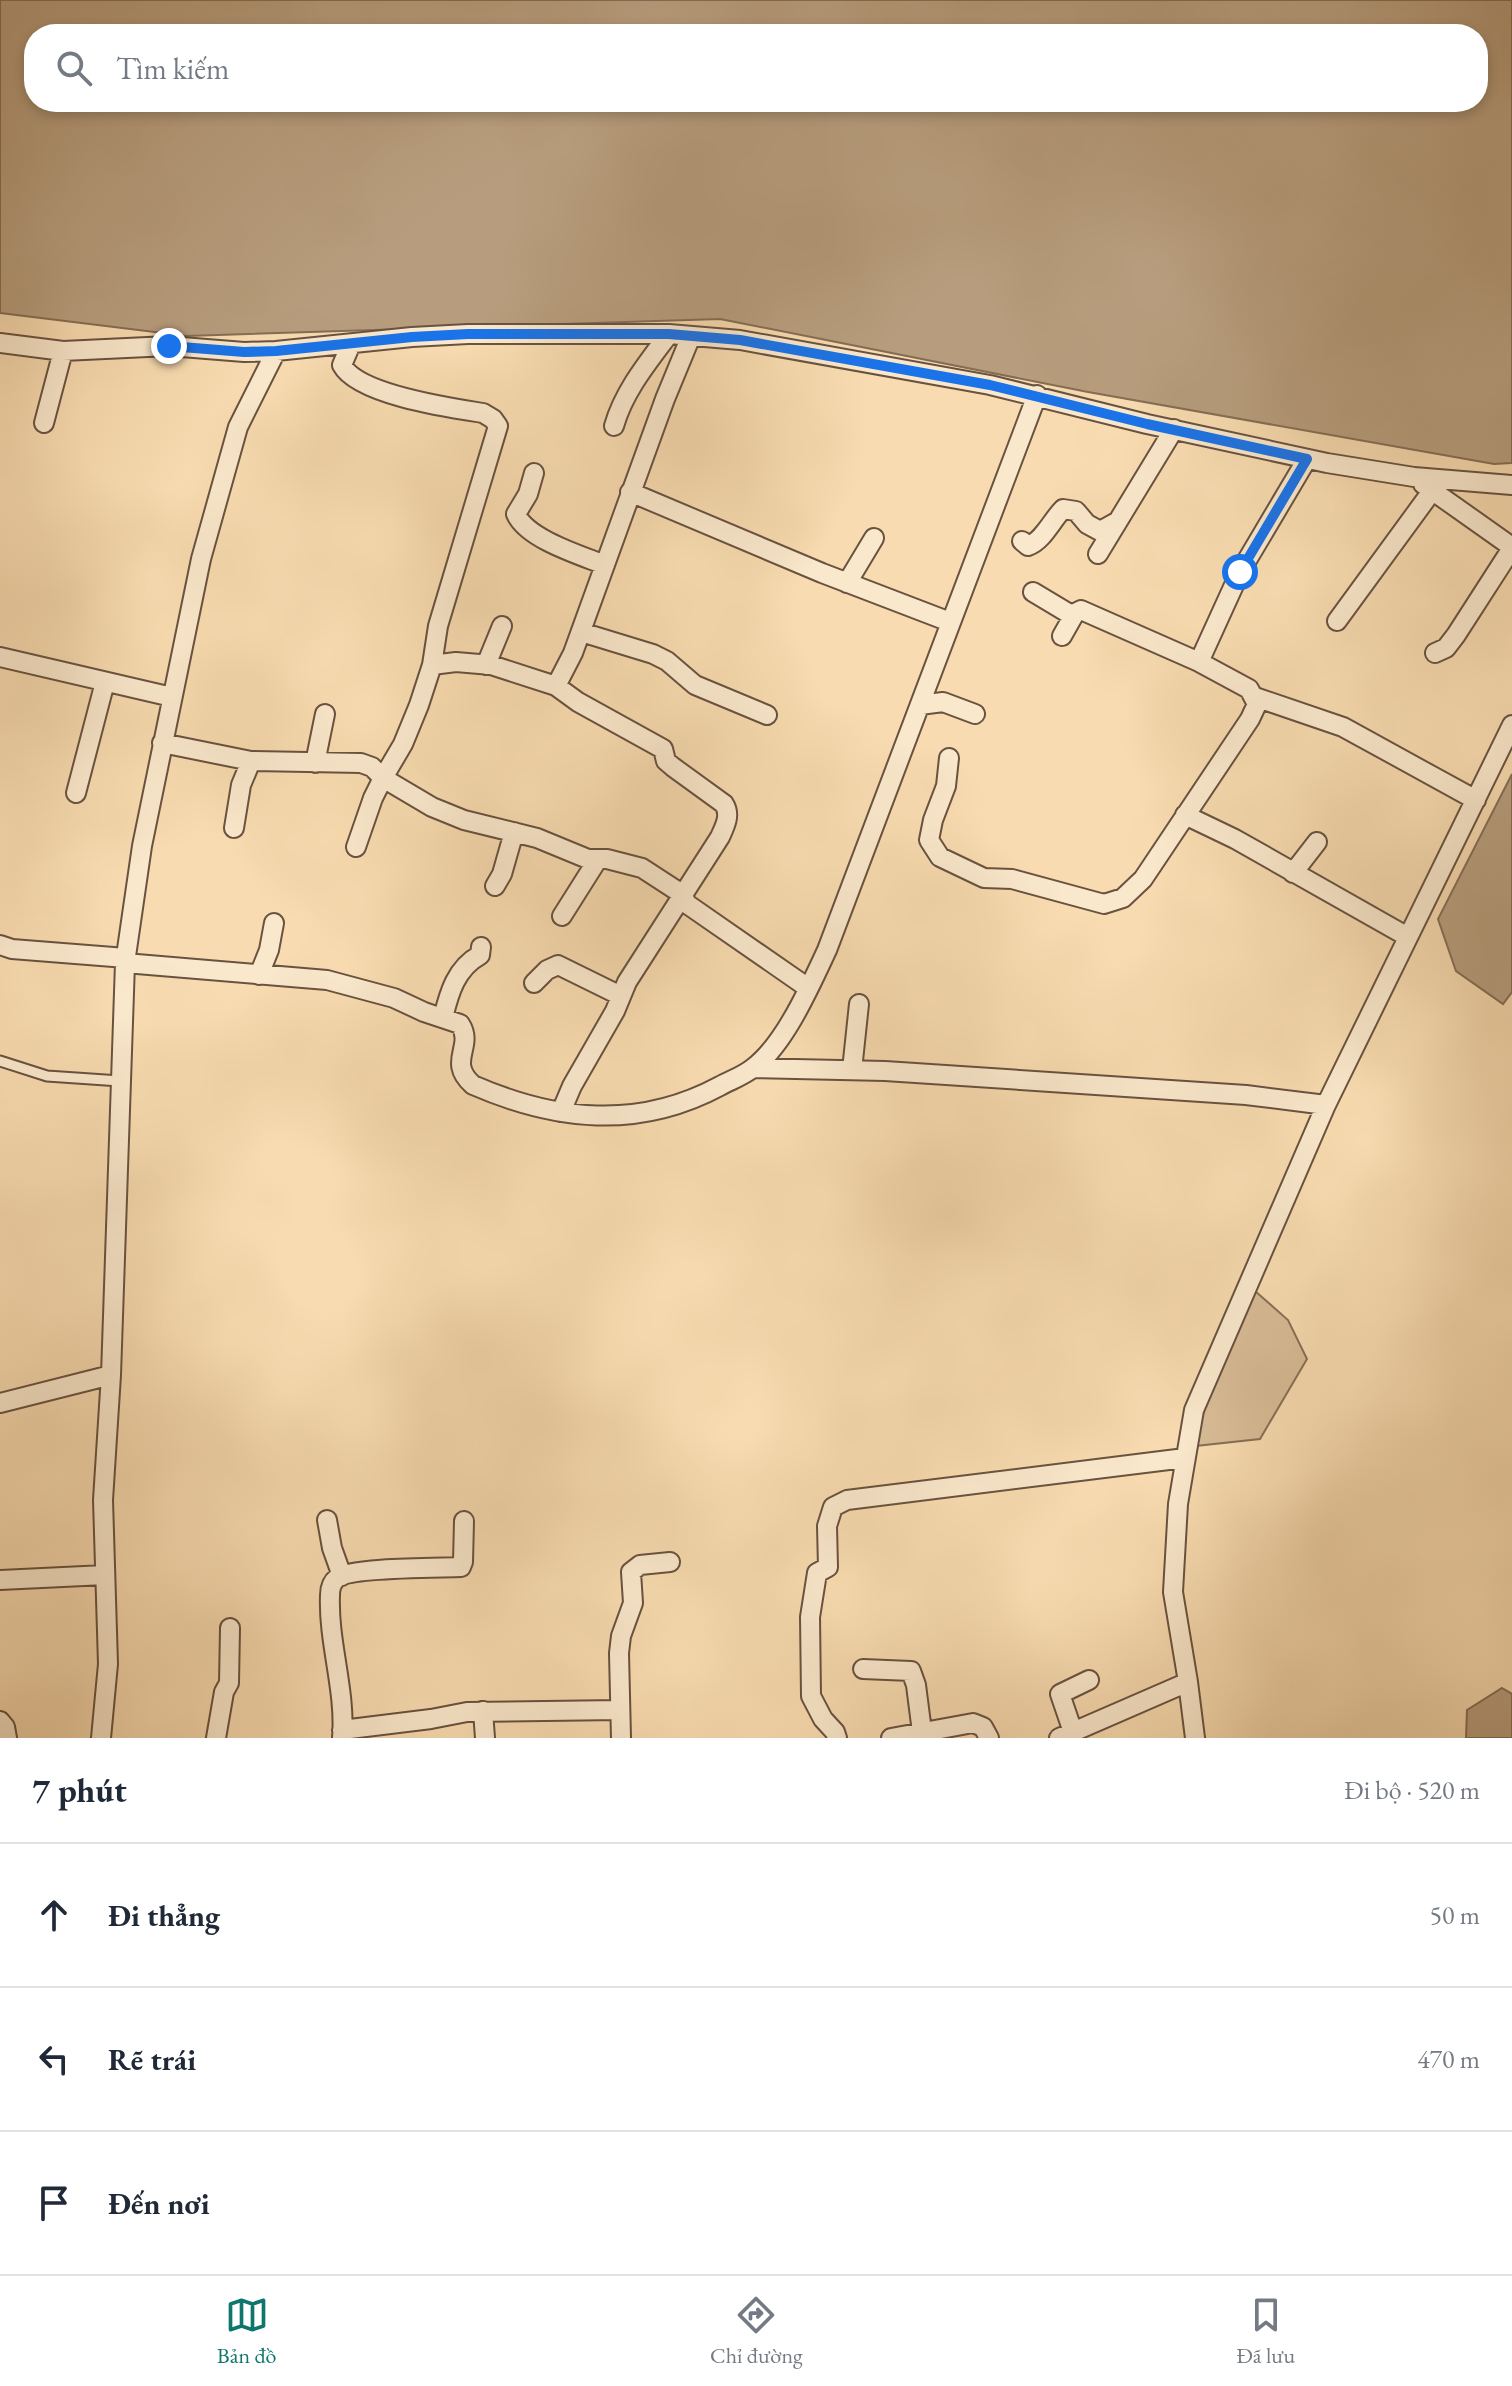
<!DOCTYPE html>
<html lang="vi">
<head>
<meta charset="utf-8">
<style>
  :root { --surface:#fff; --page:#f2f2f3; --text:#1f2937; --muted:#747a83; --line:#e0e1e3; --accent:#0f766e }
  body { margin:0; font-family:"EB Garamond",serif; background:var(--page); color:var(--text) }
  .stop { position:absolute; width:24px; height:24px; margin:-18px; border:6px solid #1a73e8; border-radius:50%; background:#fff }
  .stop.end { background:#1a73e8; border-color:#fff; box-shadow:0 2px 8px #0008 }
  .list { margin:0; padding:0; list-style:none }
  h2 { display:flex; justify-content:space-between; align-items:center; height:104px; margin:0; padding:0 32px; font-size:34px }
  h2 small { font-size:26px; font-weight:400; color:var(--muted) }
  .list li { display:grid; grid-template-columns:52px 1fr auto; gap:24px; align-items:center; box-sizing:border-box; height:144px; padding:0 32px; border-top:2px solid var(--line) }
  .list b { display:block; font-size:30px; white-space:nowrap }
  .list em { font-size:26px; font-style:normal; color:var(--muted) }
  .icon { flex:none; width:44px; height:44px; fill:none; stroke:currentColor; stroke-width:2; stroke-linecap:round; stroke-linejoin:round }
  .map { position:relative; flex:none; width:1512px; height:1738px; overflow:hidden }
  .search { position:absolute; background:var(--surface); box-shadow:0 4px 12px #0003; left:24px; right:24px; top:24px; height:88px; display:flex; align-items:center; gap:20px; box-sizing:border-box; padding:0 28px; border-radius:32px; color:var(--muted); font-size:30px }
  .sheet { height:536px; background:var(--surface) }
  nav { display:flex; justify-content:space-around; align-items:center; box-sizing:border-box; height:112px; border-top:2px solid var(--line); background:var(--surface); font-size:22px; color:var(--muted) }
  nav a { display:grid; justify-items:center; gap:4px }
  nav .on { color:var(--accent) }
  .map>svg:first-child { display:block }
  .green { fill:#d8bc96; stroke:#887058; stroke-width:2 }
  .water { fill:#b79d7d; stroke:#856d55; stroke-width:2; fill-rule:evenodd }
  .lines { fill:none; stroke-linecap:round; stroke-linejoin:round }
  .lane-casing { stroke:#695240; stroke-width:13 }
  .street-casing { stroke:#695240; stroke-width:22 }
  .lane { stroke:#fae8cc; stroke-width:9 }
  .street { stroke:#fae8cc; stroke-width:18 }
  .route { stroke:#1a73e8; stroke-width:10 }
</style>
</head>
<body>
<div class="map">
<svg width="1512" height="1738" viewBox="0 0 1512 1738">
  <rect width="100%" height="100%" fill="#f8dbb0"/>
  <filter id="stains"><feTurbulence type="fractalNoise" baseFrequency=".0025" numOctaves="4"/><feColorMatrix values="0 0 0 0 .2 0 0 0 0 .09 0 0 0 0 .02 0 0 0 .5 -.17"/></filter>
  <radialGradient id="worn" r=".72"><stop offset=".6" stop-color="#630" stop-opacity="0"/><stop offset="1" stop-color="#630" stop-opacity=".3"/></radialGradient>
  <!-- green -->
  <path class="green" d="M1255,1291l33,29 19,39 -47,80 -65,7 15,-58z"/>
  <!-- water -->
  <path class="water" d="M0,0h1512v463l-18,1 -406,-72 -368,-73 -533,17 -187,-23zM34,34h1444v68h-1444z
    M1512,774v218l-9,12 -47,-33 -18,-52z
    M1502,1688l10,6v44h-46l1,-28z"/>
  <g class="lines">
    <!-- lane casing -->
    <g class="lane-casing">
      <path id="lane" d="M0,1061l47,15 73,5"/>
    </g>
    <!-- street casing -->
    <g class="street-casing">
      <path id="street" d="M0,343l63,8 106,-5 75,6 32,-1 136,-14 56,-3h201l71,6 250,45 157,39 180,39 87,14 98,8
        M351,344l-9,21c16,30 109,43 141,48l10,6 5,7 -60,200 -6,39 -13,40 -16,39 -20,34 49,29 32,13 73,18 51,21h19l35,9 40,26 5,10 114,79 9,3
        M44,423l19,-72
        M614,426c10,-35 34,-64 55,-92
        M534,473l-6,21 -12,20c11,25 64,41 89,51
        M1423,484l89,63
        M630,492l192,81 128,49
        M1022,541l6,5c15,-5 24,-26 35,-37l13,2 11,13 13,7 18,-10
        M1098,554l76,-125
        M847,583l27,-45
        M1033,592l40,24
        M1337,621l95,-130
        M581,632l72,22 14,7 28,24 72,30
        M1435,653l11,-5 10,-13 56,-87
        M0,657l172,40
        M1199,662l41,-90 67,-113
        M432,665l24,-3 35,3 65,21 22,16 85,47 3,12 7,6 51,37c7,11 1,22 -4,33l-93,145 -12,29 -43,75 -11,26
        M486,665l16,-39
        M556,686l17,-33 92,-254 26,-63
        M1255,697l88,30 133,73
        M920,705l23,-3 32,12
        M162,743l89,18 110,2 11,4 11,11 -10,20 -17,49
        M949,758l-3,28 -13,34 -4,20 11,17 44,21 28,1 92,25 19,-6 20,-19 107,-160 7,-15 -8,-15 -50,-27 -118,-52 -6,3 -13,23
        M315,763l10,-49
        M76,793l29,-111
        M1185,815l50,24 173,98
        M234,828l7,-43 10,-24
        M1293,873l24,-31
        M495,886l7,-12 12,-42
        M562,916l36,-57
        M0,945l12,4 114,9
        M125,963l202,17 67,18 30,14 36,12c15,23 -14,37 13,61 83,36 165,45 247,1 11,-6 23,-10 33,-18 32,-24 57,-82 74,-118l210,-555
        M259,975l10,-25 5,-27
        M534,983l13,-13 11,-5 63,31
        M443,1018c6,-25 13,-50 37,-63l1,-8
        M753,1068l132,3 361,24 80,10
        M852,1070l7,-66
        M0,1403l111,-28
        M327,1520l5,28 10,28
        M0,1580l105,-5
        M863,1669l48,2 5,14 6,47
        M483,1711l2,27
        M0,1721l5,6 2,11
        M342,1730l89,-11 36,-7 152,-2
        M1073,1732l-13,-38 29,-14
        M101,1738l7,-74 -5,-164 8,-125 14,-412 17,-117 59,-287 37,-132 38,-76
        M216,1738l8,-46 5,-9 1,-55
        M342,1738c4,-48 -14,-95 -12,-143 0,-6 2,-13 7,-17 14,-11 103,-10 124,-11l2,-5 1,-41
        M621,1738l-2,-85 2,-17 12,-33 -2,-31 9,-7 30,-3
        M837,1738l-2,-6 -12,-13 -12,-23 -1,-79 7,-44 11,-6 -1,-41 6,-19 14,-7 338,-42
        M891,1738l82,-15 10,4 6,11
        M1059,1738l129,-56
        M1195,1738l-7,-56 -15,-90 5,-88 16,-94 132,-305 186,-380"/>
    </g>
    <!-- lane -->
    <use href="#lane" class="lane"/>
    <!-- street -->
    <use href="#street" class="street"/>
  </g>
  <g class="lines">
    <!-- route -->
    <path class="route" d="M169,346l75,6 32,-1 136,-14 56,-3h201l71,6 250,45 157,39 160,35 -67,113"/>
  </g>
  <rect width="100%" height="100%" filter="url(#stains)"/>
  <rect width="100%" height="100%" fill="url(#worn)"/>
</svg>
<div class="stop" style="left:1240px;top:572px"></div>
<div class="stop end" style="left:169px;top:346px"></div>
<div class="search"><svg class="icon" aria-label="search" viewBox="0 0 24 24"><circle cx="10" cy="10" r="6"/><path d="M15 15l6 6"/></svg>Tìm kiếm</div>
</div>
<section class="sheet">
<h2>7 phút<small>Đi bộ · 520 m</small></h2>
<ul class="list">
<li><svg class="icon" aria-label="ahead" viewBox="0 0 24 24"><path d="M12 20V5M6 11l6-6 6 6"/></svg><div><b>Đi thẳng</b></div><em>50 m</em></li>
<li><svg class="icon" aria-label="left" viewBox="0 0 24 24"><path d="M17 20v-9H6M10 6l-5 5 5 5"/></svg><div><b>Rẽ trái</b></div><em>470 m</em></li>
<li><svg class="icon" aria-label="arrive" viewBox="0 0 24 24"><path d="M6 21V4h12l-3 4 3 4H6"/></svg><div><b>Đến nơi</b></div></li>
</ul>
</section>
<nav>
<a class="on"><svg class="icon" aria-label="map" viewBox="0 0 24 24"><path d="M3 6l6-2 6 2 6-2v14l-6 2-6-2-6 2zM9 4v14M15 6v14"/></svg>Bản đồ</a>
<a><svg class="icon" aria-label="directions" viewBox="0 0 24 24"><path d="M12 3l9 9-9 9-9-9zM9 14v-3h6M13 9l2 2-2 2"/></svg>Chỉ đường</a>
<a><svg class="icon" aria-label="saved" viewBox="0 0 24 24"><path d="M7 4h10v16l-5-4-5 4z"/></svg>Đã lưu</a>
</nav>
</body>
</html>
